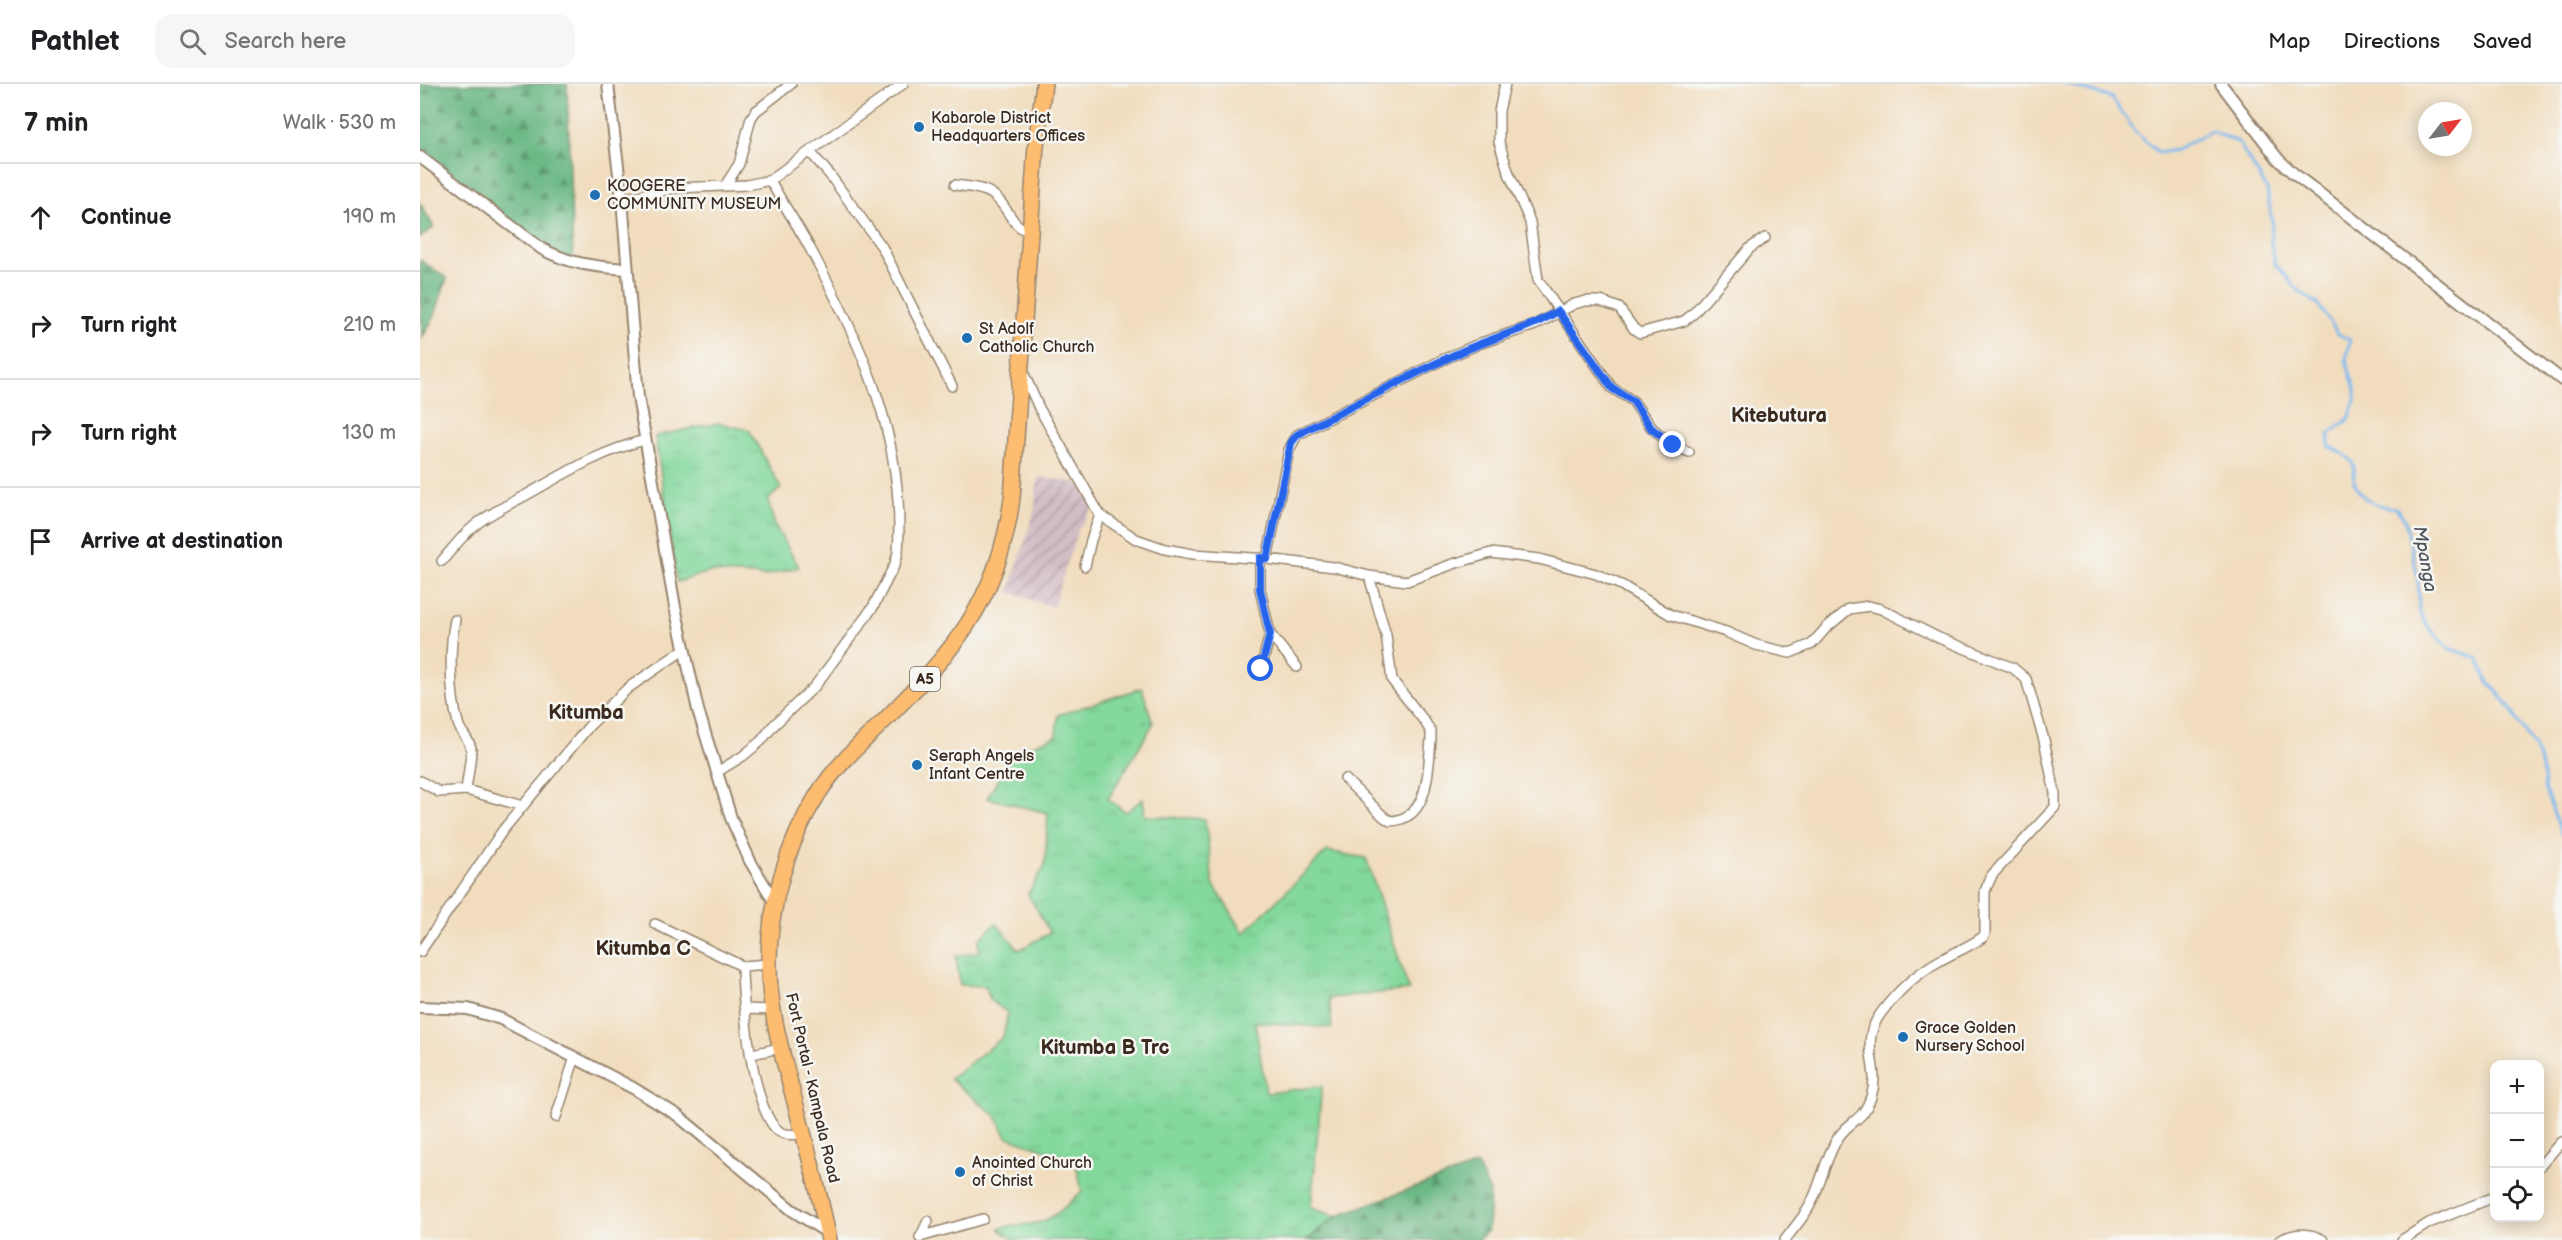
<!DOCTYPE html>
<html lang="en">
<head>
<meta charset="utf-8">
<style>
  :root { --surface:#fff; --page:#f6f6f6; --text:#202124; --muted:#757577; --line:#e0e0e0 }
  body { margin:0; font-family:"Balsamiq Sans",sans-serif; background:var(--page); color:var(--text) }
  .controls { position:absolute; right:18px; bottom:18px; display:grid; overflow:hidden; border-radius:12px; box-shadow:0 3px 15px #0003 }
  .controls button { width:54px; height:54px; display:grid; place-items:center; padding:0; border:0; border-bottom:2px solid var(--line); background:var(--surface); color:var(--text); font:30px sans-serif }
  .compass { position:absolute; left:1998px; top:18px; width:54px; height:54px; border-radius:50%; background:var(--surface); box-shadow:0 3px 15px #0003; rotate:59deg }
  .stop { position:absolute; width:18px; height:18px; margin:-14px; border:4px solid #2563eb; border-radius:50%; background:#fff }
  .stop.end { background:#2563eb; border-color:#fff; box-shadow:0 2px 6px #0008 }
  .list { margin:0; padding:0; list-style:none }
  h2 { display:flex; justify-content:space-between; align-items:center; height:78px; margin:0; padding:0 24px; font-size:26px }
  h2 small { font-size:20px; font-weight:400; color:var(--muted) }
  .list li { display:grid; grid-template-columns:39px 1fr auto; gap:18px; align-items:center; box-sizing:border-box; height:108px; padding:0 24px; border-top:2px solid var(--line) }
  .list b { display:block; font-size:22px; white-space:nowrap }
  .list em { font-size:20px; font-style:normal; color:var(--muted) }
  .icon { flex:none; width:33px; height:33px; fill:none; stroke:currentColor; stroke-width:2; stroke-linecap:round; stroke-linejoin:round }
  .map { position:relative; flex:none; width:2142px; height:1156px; overflow:hidden }
  header { display:flex; align-items:center; gap:36px; box-sizing:border-box; height:84px; padding:0 30px; background:var(--surface); border-bottom:2px solid var(--line) }
  header strong { font-size:28px }
  nav { display:flex; gap:33px; margin-inline-start:auto; font-size:21px }
  .search { width:420px; height:54px; background:var(--page); display:flex; align-items:center; gap:15px; box-sizing:border-box; padding:0 21px; border-radius:18px; color:var(--muted); font-size:22px }
  main { display:flex }
  aside { flex:1; background:var(--surface) }
  .map>svg:first-child { display:block }
  .industrial { fill:url(#industrial-furrows) }
  .grass { fill:url(#grass-tufts); stroke:#5f815d; stroke-width:1.5 }
  .forest { fill:url(#forest-firs); stroke:#527151; stroke-width:1.5 }
  .lines { fill:none; stroke-linecap:round; stroke-linejoin:round }
  .stream { stroke:#7db9ef; stroke-width:3 }
  .minor-casing { stroke:#96846e; stroke-width:12 }
  .tertiary-casing { stroke:#96846e; stroke-width:14 }
  .trunk-casing { stroke:#96846e; stroke-width:18 }
  .minor { stroke:#fff; stroke-width:9 }
  .tertiary { stroke:#fff; stroke-width:10 }
  .trunk { stroke:#fdbc6f; stroke-width:15 }
  .route { stroke:#2563eb; stroke-width:8 }
  .poi-dot { fill:#1f6fb2; stroke:#f6f6f2; stroke-width:2 }
  .labels { text-anchor:middle; dominant-baseline:central; stroke-width:5; stroke-linejoin:round; paint-order:stroke }
  .shield { fill:#f6f6f2; stroke:#73675e; stroke-width:1.5 }
  .shield-label { font-size:15px; font-weight:bold; fill:#3b2a1e }
  .poi-label { font-size:16px; fill:#3b2a1e; stroke:#f6f6f2; text-anchor:start }
  .street-label { font-size:16px; fill:#3b2a1e; stroke:#f6f6f2 }
  .water-label { font-size:18px; font-style:italic; fill:#4f555d; stroke:#f6f6f2 }
  .quarter-label { font-size:20px; font-weight:bold; fill:#3b2a1e; stroke:#f6f6f2 }
</style>
</head>
<body>
<header>
<strong>Pathlet</strong>
<div class="search"><svg class="icon" aria-label="search" viewBox="0 0 24 24"><circle cx="10" cy="10" r="6"/><path d="M15 15l6 6"/></svg>Search here</div>
<nav><a>Map</a><a>Directions</a><a>Saved</a></nav>
</header>
<main>
<aside>
<h2>7 min<small>Walk · 530 m</small></h2>
<ul class="list">
<li><svg class="icon" aria-label="ahead" viewBox="0 0 24 24"><path d="M12 20V5M6 11l6-6 6 6"/></svg><div><b>Continue</b></div><em>190 m</em></li>
<li><svg class="icon" aria-label="right" viewBox="0 0 24 24"><path d="M7 20v-9h11M14 6l5 5-5 5"/></svg><div><b>Turn right</b></div><em>210 m</em></li>
<li><svg class="icon" aria-label="right" viewBox="0 0 24 24"><path d="M7 20v-9h11M14 6l5 5-5 5"/></svg><div><b>Turn right</b></div><em>130 m</em></li>
<li><svg class="icon" aria-label="arrive" viewBox="0 0 24 24"><path d="M6 21V4h12l-3 4 3 4H6"/></svg><div><b>Arrive at destination</b></div></li>
</ul>
</aside>
<div class="map">
<svg width="2142" height="1156" viewBox="0 0 2142 1156">
  <defs>
    <pattern id="industrial-furrows" width="10" height="10" patternUnits="userSpaceOnUse" patternTransform="scale(1.5)"><rect width="10" height="10" fill="#d2bdc6"/><path d="M-1 1l2-2M0 10L10 0M9 11l2-2" fill="none" stroke="#ac9aa0"/></pattern>
    <pattern id="grass-tufts" width="24" height="20" patternUnits="userSpaceOnUse" patternTransform="scale(1.5)"><rect width="24" height="20" fill="#83d89c"/><path d="M3 7l-1-3M5 7V3M7 7l1-3M15 17l-1-3M17 17v-4M19 17l1-3" fill="none" stroke="#72ba86"/></pattern>
    <pattern id="forest-firs" width="22" height="20" patternUnits="userSpaceOnUse" patternTransform="scale(1.5)"><rect width="22" height="20" fill="#6ab884"/><path d="M5 1l3.5 6h-7zM16 11l3.5 6h-7z" fill="#58966b"/></pattern>
  </defs>
  <rect width="100%" height="100%" fill="#f6f6f2"/>
  <filter id="ink" filterUnits="userSpaceOnUse"><feTurbulence type="fractalNoise" baseFrequency=".0167" numOctaves="2"/><feDisplacementMap in="SourceGraphic" scale="12" xChannelSelector="R" yChannelSelector="G"/><feConvolveMatrix kernelMatrix="1 2 1 2 8 2 1 2 1" color-interpolation-filters="sRGB"/></filter>
  <filter id="wash" filterUnits="userSpaceOnUse"><feTurbulence type="fractalNoise" baseFrequency=".008" numOctaves="4" result="noise"/><feDisplacementMap in="SourceGraphic" scale="24" xChannelSelector="R" yChannelSelector="G"/><feGaussianBlur stdDeviation="1.35" result="paint"/><feColorMatrix in="noise" values="0 0 0 0 0 0 0 0 0 0 0 0 0 0 0 0 0 1.4 0 .05"/><feComposite in="paint" operator="in"/></filter>
  <g filter="url(#wash)">
    <rect width="100%" height="100%" fill="#f1ddbe"/>
    <!-- industrial -->
    <path class="industrial" d="M618,393l42,6 14,23 -16,24 -25,77 -44,-15 25,-80z"/>
    <!-- grass -->
    <path class="grass" d="M298,339l31,7 32,58 -13,12 7,26 24,41 -34,9 -55,-4 -33,10 -22,-146z
      M722,604l11,36 -45,75 18,13 17,-13 2,17 60,3 8,65 31,49 83,-82 39,7 43,132 -80,8 3,30 -77,-6 11,71 56,-7 -11,122 25,8 -29,24h-293l-15,-11c13,-7 28,-2 42,-7 15,-5 29,-20 41,-31l-7,-31 -68,-23 -12,-22 -45,-36 53,-42 5,-24 -18,-13 -4,-14 -26,-1 -4,-29 23,-4v-12l17,-17 23,27 31,-17 -22,-39 17,-29 3,-52 -61,-15 26,-45 43,-17 2,-21z"/>
    <!-- forest -->
    <path class="forest" d="M0,0h147l6,174 -13,-1 -140,-105z
      M0,119l14,24 -14,11z
      M0,176l27,18 -13,40 -12,20z
      M1057,1081l13,27 -2,39 -10,9h-170l28,-24z"/>
    <g class="lines">
      <!-- stream -->
      <path class="stream" d="M1646,0l46,14 25,36 21,19 18,-3 35,-19 27,11 29,47 5,33 -1,22 4,20 26,29 17,11 20,30 12,6 -4,20 9,29v12l-6,18 -20,15v12c9,5 22,10 25,21 1,5 -1,10 0,14 6,20 23,25 42,27l9,12 13,58 1,32 8,16 21,22 30,10 8,21 20,23 29,47 7,18 2,21 18,47"/>
    </g>
  </g>
  <g filter="url(#ink)">
    <g class="lines">
      <!-- minor casing -->
      <g class="minor-casing">
        <path id="minor" d="M1085,0l-6,27v31l9,29 22,51 8,58 74,108 21,13 18,26 9,8 13,10 16,7
          M391,69l19,22 52,72 70,139
          M535,101c12,2 27,2 37,9 17,12 18,33 39,38
          M305,102l14,-22 12,-46 5,-7 35,-27
          M202,115l53,-11 72,-3 23,-5 133,-96
          M603,288l16,36 61,107 36,24 29,10 28,5 74,5 67,8 35,9 38,5 46,-17 38,-11 48,6 57,15 25,11 50,30 55,17 30,13 34,8 22,-9 14,-16 23,-19 20,-3 12,3 58,29 74,30 13,11 18,61 11,53v14l-63,68 -7,16v42l-2,4c-14,10 -30,16 -44,24 -23,13 -43,32 -58,52 -24,33 1,52 -10,84 -9,25 -18,21 -31,38 -15,21 -18,49 -31,72 -6,11 -16,22 -24,33
          M840,474v31l10,45 27,33
          M847,475l22,-109 8,-15 145,-75 39,-17 54,-18 39,-21 12,-3h14l19,7 15,21 6,4 44,-12 9,-7 57,-66 15,-10
          M22,477c10,-12 19,-24 31,-34 16,-14 37,-23 55,-33 41,-23 71,-42 117,-54
          M665,482l6,-26 9,-25
          M35,536c-6,28 -5,75 3,103 2,9 11,16 13,25 1,4 -4,34 -5,42
          M841,585l9,-35
          M297,688l26,-16 18,-15 12,-15 42,-40 58,-79 22,-43 3,-12c8,-110 -35,-205 -86,-300 -13,-25 -29,-47 -42,-72
          M925,695l39,38 6,4c40,-1 38,-52 41,-81v-8l-6,-10 -33,-42 -6,-45 -17,-59
          M0,697l19,11 27,-2 57,16
          M235,840l87,42 27,-2
          M0,868l83,-122 87,-105 38,-37 57,-39
          M322,882c0,33 10,148 38,166 6,4 15,2 23,2
          M325,925l28,1
          M332,970l28,-6
          M136,1033l19,-60
          M2120,1082l21,-24
          M500,1153l63,-18
          M500,1154l8,-17
          M1860,1156c14,-7 29,-8 43,0
          M1982,1156l27,-17 65,-26"/>
      </g>
      <!-- tertiary casing -->
      <g class="tertiary-casing">
        <path id="tertiary" d="M188,0l14,115 16,198 37,210 23,103 33,108 19,43 25,42
          M1801,0l57,75 15,14 269,207
          M0,73l122,92c28,15 54,18 85,20
          M0,923l48,2 33,10 132,69 44,27 115,95 36,23"/>
      </g>
      <!-- trunk casing -->
      <g class="trunk-casing">
        <path id="trunk" d="M409,1156c-10,-50 -24,-100 -37,-149 -11,-41 -23,-83 -23,-125 -1,-58 18,-123 49,-172 17,-27 41,-49 64,-71 70,-71 117,-121 130,-225l24,-353 8,-61"/>
      </g>
      <!-- minor -->
      <use href="#minor" class="minor"/>
      <!-- tertiary -->
      <use href="#tertiary" class="tertiary"/>
      <!-- trunk -->
      <use href="#trunk" class="trunk"/>
    </g>
  </g>
  <g class="lines" filter="url(#ink)">
    <!-- route -->
    <path class="route" d="M841,585l9,-35 -10,-45v-31l7,1 24,-116 6,-8 7,-4c52,-26 103,-55 157,-79 33,-15 66,-22 97,-41l54,77 21,13 18,27 22,17"/>
  </g>
  <!-- markers -->
  <g class="poi-dot">
    <circle cx="499" cy="43" r="6"/>
    <circle cx="175" cy="111" r="6"/>
    <circle cx="547" cy="254" r="6"/>
    <circle cx="497" cy="681" r="6"/>
    <circle cx="1483" cy="953" r="6"/>
    <circle cx="540" cy="1088" r="6"/>
  </g>
  <g class="labels">
    <!-- shield labels -->
    <rect class="shield" x="490" y="583" width="30" height="24" rx="4.5"/>
    <g class="shield-label">
      <text x="505" y="595">A5</text>
    </g>
    <!-- poi labels -->
    <g class="poi-label">
      <text x="511" y="34">Kabarole District<tspan x="511" dy="18">Headquarters Offices</tspan></text>
      <text x="187" y="102">KOOGERE<tspan x="187" dy="18">COMMUNITY MUSEUM</tspan></text>
      <text x="559" y="245">St Adolf<tspan x="559" dy="18">Catholic Church</tspan></text>
      <text x="509" y="672">Seraph Angels<tspan x="509" dy="18">Infant Centre</tspan></text>
      <text x="1495" y="944">Grace Golden<tspan x="1495" dy="18">Nursery School</tspan></text>
      <text x="552" y="1079">Anointed Church<tspan x="552" dy="18">of Christ</tspan></text>
    </g>
    <!-- street labels -->
    <g class="street-label">
      <text transform="translate(392 1004) rotate(77)">Fort Portal - Kampala Road</text>
    </g>
    <!-- water labels -->
    <g class="water-label">
      <text transform="translate(2005 475) rotate(80)">Mpanga</text>
    </g>
    <!-- quarter labels -->
    <g class="quarter-label">
      <text x="1359" y="332">Kitebutura</text>
      <text x="166" y="629">Kitumba</text>
      <text x="223" y="865">Kitumba C</text>
      <text x="685" y="964">Kitumba B Trc</text>
    </g>
  </g>
</svg>
<div class="controls">
<button>+</button>
<button>−</button>
<button><svg class="icon" aria-label="locate" viewBox="0 0 24 24"><circle cx="12" cy="12" r="6"/><path d="M12 2v4M12 18v4M2 12h4M18 12h4"/></svg></button>
</div>
<svg class="compass" viewBox="-18 -18 36 36"><path d="M0-13l5 13h-10z" fill="#e53935"/><path d="M0 13l5-13h-10z" fill="#757577"/></svg>
<div class="stop" style="left:841px;top:585px"></div>
<div class="stop end" style="left:1253px;top:361px"></div>
</div>
</main>
</body>
</html>
